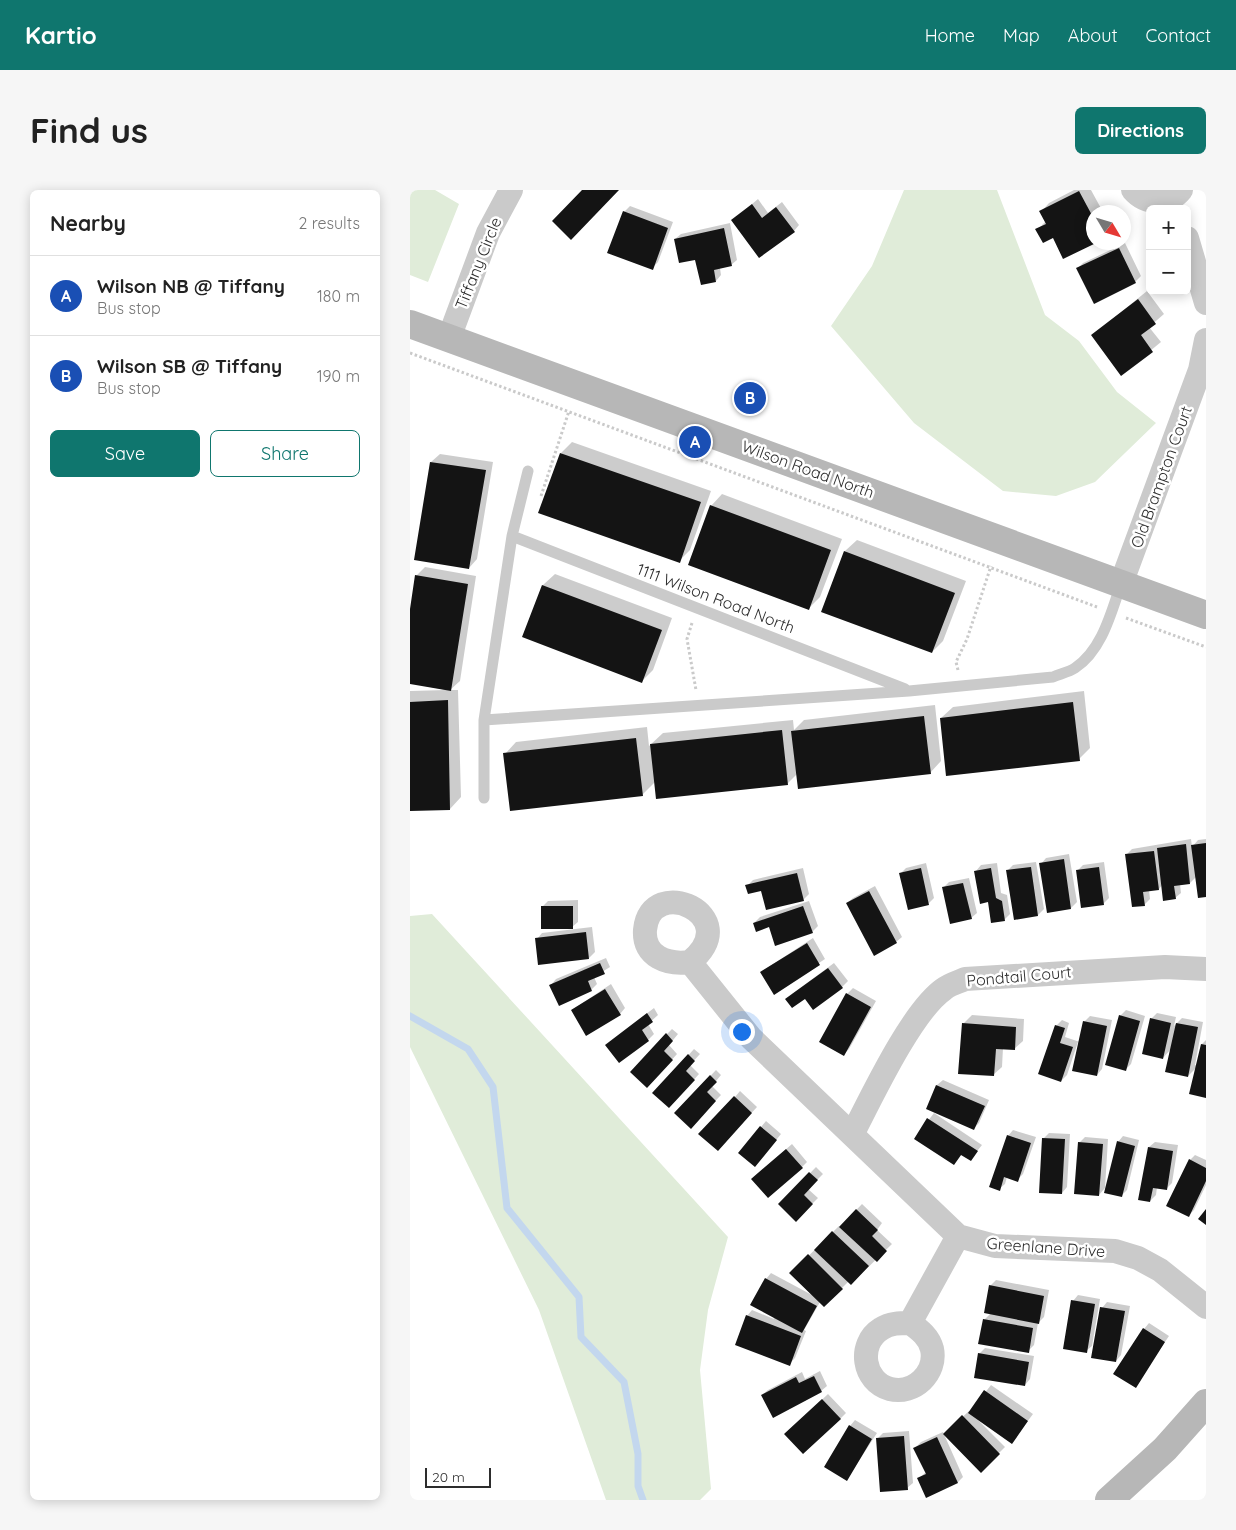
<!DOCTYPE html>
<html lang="en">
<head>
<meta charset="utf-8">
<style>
  :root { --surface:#fff; --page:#f6f6f6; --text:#222; --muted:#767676; --line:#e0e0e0; --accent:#0f766e }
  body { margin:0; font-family:Quicksand,sans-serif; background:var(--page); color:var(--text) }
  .controls { position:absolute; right:15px; top:15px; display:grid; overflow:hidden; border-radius:8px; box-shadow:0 2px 12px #0003 }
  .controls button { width:45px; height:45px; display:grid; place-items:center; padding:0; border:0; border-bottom:1px solid var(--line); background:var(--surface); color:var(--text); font:25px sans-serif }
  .compass { position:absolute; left:676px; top:15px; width:45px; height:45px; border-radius:50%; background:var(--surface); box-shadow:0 2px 12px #0003; rotate:128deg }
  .scale { position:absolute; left:15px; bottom:12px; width:66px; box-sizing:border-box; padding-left:5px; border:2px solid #2d2d2d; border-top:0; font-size:14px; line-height:18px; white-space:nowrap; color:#2d2d2d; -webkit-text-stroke:4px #fff; paint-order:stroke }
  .you { position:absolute; left:331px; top:841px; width:18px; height:18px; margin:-12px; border:4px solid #fff; border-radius:50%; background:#1a73e8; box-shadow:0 0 0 8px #1a73e833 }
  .badge { display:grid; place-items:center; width:32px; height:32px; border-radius:50%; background:var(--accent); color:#fff; font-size:16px; font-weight:700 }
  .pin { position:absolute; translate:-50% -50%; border:2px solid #fff; box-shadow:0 1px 5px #0006 }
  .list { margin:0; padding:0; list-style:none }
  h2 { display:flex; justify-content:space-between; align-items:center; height:65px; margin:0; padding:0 20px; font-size:21px }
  h2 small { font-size:16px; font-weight:400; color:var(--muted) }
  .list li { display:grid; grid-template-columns:32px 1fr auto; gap:15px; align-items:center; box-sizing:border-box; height:80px; padding:0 20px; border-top:1px solid var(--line) }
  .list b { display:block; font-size:19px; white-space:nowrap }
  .list p { margin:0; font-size:16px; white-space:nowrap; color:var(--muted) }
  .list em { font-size:16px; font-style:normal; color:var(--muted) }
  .actions { display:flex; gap:10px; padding:15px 20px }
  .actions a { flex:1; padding:11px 0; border:1px solid var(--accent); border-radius:8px; text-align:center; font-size:18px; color:var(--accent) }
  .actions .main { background:var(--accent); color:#fff }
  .map { position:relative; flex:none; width:796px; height:1310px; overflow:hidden; border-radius:8px }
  header { display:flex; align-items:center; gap:30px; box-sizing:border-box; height:70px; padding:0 25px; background:var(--accent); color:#fff }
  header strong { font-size:24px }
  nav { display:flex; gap:28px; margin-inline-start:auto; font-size:18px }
  .intro { display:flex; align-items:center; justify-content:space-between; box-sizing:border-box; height:120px; padding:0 30px }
  h1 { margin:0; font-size:35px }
  .button { padding:12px 22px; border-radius:8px; background:var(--accent); color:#fff; font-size:18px; font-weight:700 }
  main { display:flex; gap:30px; padding:0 30px }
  aside { flex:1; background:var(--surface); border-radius:8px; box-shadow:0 2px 12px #0003 }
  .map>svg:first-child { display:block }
  .green { fill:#e0ecd9 }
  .shadow { fill:#0003 }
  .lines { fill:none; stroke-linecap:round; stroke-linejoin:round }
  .stream { stroke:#c3d7ee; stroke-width:7 }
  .building { fill:#141414 }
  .path { stroke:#cacaca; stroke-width:3; stroke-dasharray:2.5 2.5; stroke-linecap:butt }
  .lane { stroke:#cacaca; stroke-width:11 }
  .street { stroke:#cacaca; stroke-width:24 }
  .secondary { stroke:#b7b7b7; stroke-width:28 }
  .labels { text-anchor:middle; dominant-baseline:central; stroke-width:5; stroke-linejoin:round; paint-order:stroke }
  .street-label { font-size:16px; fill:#2d2d2d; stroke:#fff }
</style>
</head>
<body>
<header>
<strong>Kartio</strong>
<nav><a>Home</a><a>Map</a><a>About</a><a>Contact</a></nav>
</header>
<div class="intro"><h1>Find us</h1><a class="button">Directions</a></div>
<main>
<aside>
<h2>Nearby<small>2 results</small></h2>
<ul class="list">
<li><span class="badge" style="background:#1a4fb4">A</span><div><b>Wilson NB @ Tiffany</b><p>Bus stop</p></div><em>180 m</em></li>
<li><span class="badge" style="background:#1a4fb4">B</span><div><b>Wilson SB @ Tiffany</b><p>Bus stop</p></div><em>190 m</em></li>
</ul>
<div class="actions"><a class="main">Save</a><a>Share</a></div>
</aside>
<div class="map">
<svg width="796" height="1310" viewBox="0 0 796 1310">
  <rect width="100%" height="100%" fill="#fff"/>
  <!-- green -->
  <path class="green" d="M0,0h25l24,14 -31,78 -18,-7z
    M494,0h93l48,125 34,26 38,51 39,31 -61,59 -39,14 -53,-5 -89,-68 -83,-97 41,-60z
    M22,724l296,323 -20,73 -8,60 11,119 -11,11h-94l-67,-190 -129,-263v-131z"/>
  <!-- shadow -->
  <path class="shadow" d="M664,0h17l12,22h-9v30l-41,-5 -16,-7 9,-9 -5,-9 8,-9z
    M348,9l10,14 14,-11 17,23 -5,6 -61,-11z
    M220,16l43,16 -15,40 -6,6 -28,-56z
    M320,33l7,37 -6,5 -11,3 1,7 -5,6 -20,-23 -21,-19 6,-5z
    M715,53l16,33 -6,6 -40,20 -17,-34 5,-5z
    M737,101l17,23 -15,13 12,15 -39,32 -29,-39z
    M162,252l139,49 -21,59 -11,11 -118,-108z
    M30,264l53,8 -16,97 -8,9 -54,-9 16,-97z
    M312,304l120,45 -22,58 -11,11 -98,-102z
    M447,350l109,41 -23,60 -11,11 -87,-101z
    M15,377l51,9 -16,105 -10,9h8l3,107 -11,12 -40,1v-119l36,-1 -36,-7v-66l6,-41z
    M145,384l117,44 -19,52 -11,11 -118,-44 19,-52z
    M674,501l6,57 -11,11 -138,-41 12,-11z
    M525,515l6,56 -11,12 -133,1 -10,10 -132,-2 -13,13 -137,-41 11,-12 131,-15 2,19 14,-13 130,-13 1,10 10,-10z
    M781,649l1,8 6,-7 8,-1v57l-9,-20 -7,7 -10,1 1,9 -6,5 -13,-13 -3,4 -10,1 1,9 -6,6 -18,-50 6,-6z
    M659,664l8,48 -6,6 -23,4 -7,-48 5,-6z
    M626,672l8,47 -6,6 -23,4 -8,-48 6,-6z
    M694,672l5,36 -6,6 -26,-33 6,-6z
    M516,673l8,35 -6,6 -27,-31 5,-5z
    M587,673l4,30 6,2 3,19 -6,6 -15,-19 -13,-30 5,-6z
    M393,678l6,26 -6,6 -56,-14 6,-6z
    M559,688l8,35 -6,5 -28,-30 6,-6z
    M465,696l27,51 -6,5 -49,-39 6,-5z
    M168,710v22l-6,5 -30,-20 6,-6z
    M399,711l9,25 -6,6 -58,-9 6,-6z
    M182,737l3,25 -6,6 -52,-19 5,-6z
    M403,748l12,21 -51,34 -13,-21z
    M196,768l4,9 -16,10 3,7 -6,6 -40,-5 5,-6z
    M424,773l14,18 -6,6 -28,21 -9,-11 -13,-3z
    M201,794l14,24 -5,6 -48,-4z
    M443,798l23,13 -27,48 -5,5 3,-60z
    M244,818l4,7 -10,9 6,10 -6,6h-36z
    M716,820l19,6 -14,48 -6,6 -5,-54z
    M747,823l19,4 -2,9 8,-8 21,4 -8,43 2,1 5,-22 4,-4v57l-9,-30 -9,9 -17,-27 -8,9 -12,-39z
    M562,825l52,4 -1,22 -9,8 -11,-1 -1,19 -9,8 -30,-51z
    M680,826l22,4 -10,49 -5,6 -19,-33 -11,33 -6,6 -5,-55 6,-6 7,3 -4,14 15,5 4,-20z
    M262,839l6,5 -9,11 8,9 -24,27 14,-47z
    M284,859l6,5 -10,11 9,9 -24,27 -21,-8z
    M306,880l5,5 -9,11 9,9 -25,26 -21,-8z
    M533,890l46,20 -10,23 -5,5 -47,-20 10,-23z
    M330,901l17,16 -34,37 12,-47z
    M524,923l48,32 -12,15 -8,-6 -8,10 -39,-26z
    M356,931l15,13 -21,26 1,-33z
    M603,940l23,7 -13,37 -6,6 -10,-3 -2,7 -6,5 9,-53z
    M639,943l21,1 -3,53 -5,6 -19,-54z
    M713,946l16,4 -12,50 -6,6 -3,-54z
    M675,947l23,2 -3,49 -6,7 -20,-52z
    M745,952l23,3 -6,38 -6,6 -9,-2 -1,8 -6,6 -1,-54z
    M382,954l15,18 -5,5 -43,6z
    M785,965l11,5v25l-12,25 -6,6 2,-56z
    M406,977l7,7 -15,15 10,9 -22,22 -16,-16z
    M452,1014l20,19 -5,7 15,14 -41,40 -2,-3 -25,25 -4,-4 -16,28 2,1 -11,27 -6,6 -42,-48 5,-6 22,9 -8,-40 5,-6 41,22 -21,-22 48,-47 1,1z
    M586,1090l53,10 -5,27 -6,6 -4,22 -6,6 -44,-31 7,-7 -1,-27z
    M668,1105l22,4 -8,47 -6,5 -13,-50z
    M697,1112l23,4 -9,49 -5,6 -14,-53z
    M739,1133l20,13 -34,50 9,-57z
    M575,1158l49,8 -4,23 -5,6 -46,-31z
    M410,1181l7,15 -6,5 -59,4 6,-5 34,-18 3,7z
    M581,1195l42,29 -21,28 -35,-23 28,28 -24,24 -37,-37 25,-23 1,1z
    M418,1204l18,19 -6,6 -48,9z
    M445,1230l22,13 -30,46 3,-53z
    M499,1241l4,52 -6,5 -30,-49 6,-6z
    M533,1242l20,45 -5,5 -31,15 -9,-18 8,-7 -11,-24 6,-6z"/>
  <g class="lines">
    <!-- stream -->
    <path class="stream" d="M0,826l58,33 25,38 14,121 72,89 2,40 43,45 14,72v32l5,14"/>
  </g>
  <!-- building -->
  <path class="building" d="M172,0h37l-48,50 -19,-19z
    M669,1l15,28v25l-31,15 -10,-21 -10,5 -8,-14 11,-5 -7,-13z
    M342,14l10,14 14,-11 19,25 -36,26 -28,-38z
    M213,21l45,17 -15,42 -46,-17z
    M314,38l8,38 -18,4 2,12 -15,3 -6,-25 -16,3 -5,-24z
    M709,58l17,35 -42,21 -18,-36z
    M728,109l18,25 -15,11 12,17 -32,24 -30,-41z
    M150,263l141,49 -21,61 -142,-50z
    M20,272l56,8 -17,99 -55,-9z
    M300,315l121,45 -22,60 -121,-45z
    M434,361l111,42 -23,60 -111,-41z
    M5,385l53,9 -17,107 -41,-7v-75z
    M132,395l120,45 -20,53 -120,-46z
    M38,510l2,110 -40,1v-109z
    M663,512l7,59 -134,15 -6,-58z
    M514,526l7,58 -133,15 -7,-58z
    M372,540l6,55 -132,14 -6,-55z
    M226,548l7,58 -133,15 -7,-58z
    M796,653v54l-8,1 -7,-53z
    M776,654l4,40 -16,2 2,13 -13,2 -6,-53z
    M744,661l5,39 -16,2 2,14 -13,1 -7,-53z
    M654,669l7,50 -24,4 -8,-50z
    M621,677l7,49 -24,4 -8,-50z
    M689,677l5,38 -23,3 -5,-38z
    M511,678l8,37 -21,5 -9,-37z
    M581,678l5,30 6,3 3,20 -14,2 -3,-21 -8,2 -6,-33z
    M387,683l7,28 -38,9 -5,-19 -13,3 -3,-9z
    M553,693l9,36 -22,5 -8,-37z
    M459,701l28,52 -23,13 -28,-53z
    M131,716h32v23h-32z
    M393,716l10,27 -38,13 -6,-19 -13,5 -3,-9z
    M176,742l3,27 -51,6 -3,-27z
    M397,753l13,22 -46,30 -14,-23z
    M190,773l5,11 -17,7 4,10 -33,15 -10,-21z
    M418,778l15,20 -30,22 -8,-11 -13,9 -7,-9z
    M195,799l16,26 -35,21 -15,-26z
    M436,803l25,14 -27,49 -25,-14z
    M237,823l6,9 -11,8 7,11 -30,22 -14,-18z
    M709,825l21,6 -14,50 -21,-6z
    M740,828l21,5 -8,36 -21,-5z
    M673,831l24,5 -10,50 -25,-5z
    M552,833l54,4 -1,23 -19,-1 -2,27 -36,-2z
    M766,833l22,4 -10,50 -23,-5z
    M645,835l10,3 -5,15 13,4 -12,35 -23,-8z
    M256,843l7,8 -9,10 9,9 -26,28 -17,-16z
    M791,854l5,1v53l-17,-4z
    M278,864l7,7 -9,10 9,9 -26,28 -17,-15z
    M300,885l7,7 -10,10 9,9 -25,28 -17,-16z
    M526,895l49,21 -11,24 -48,-21z
    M324,906l18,17 -34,38 -20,-17z
    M517,928l51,33 -7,10 -10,-6 -7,10 -40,-26z
    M350,936l17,14 -22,27 -17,-14z
    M597,945l24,8 -13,39 -14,-5 -4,14 -11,-4z
    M632,948l23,1 -3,55 -23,-1z
    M707,951l18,5 -13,51 -18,-4z
    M668,952l25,2 -4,52 -25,-2z
    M738,957l25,4 -6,39 -14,-2 -3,14 -12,-2z
    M376,959l17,19 -35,30 -17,-19z
    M779,969l17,9v13l-17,36 -23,-11z
    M399,982l9,8 -14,15 9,9 -17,18 -18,-18z
    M446,1019l22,21 -6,6 15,15 -10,11 -38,-35z
    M796,1019v16l-8,-6z
    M422,1041l37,35 -18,19 -37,-35z
    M398,1064l35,35 -19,18 -35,-34z
    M355,1088l52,28 -15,27 -52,-28z
    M579,1095l55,11 -5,28 -55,-11z
    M661,1110l24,4 -8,49 -24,-4z
    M690,1117l25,4 -9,51 -25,-4z
    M336,1125l55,21 -11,30 -55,-21z
    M573,1129l50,9 -4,25 -51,-9z
    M733,1138l22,14 -29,46 -23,-14z
    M568,1163l51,9 -4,24 -51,-8z
    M404,1186l8,16 -49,26 -12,-23 35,-18 3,6z
    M574,1200l44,31 -16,23 -44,-31z
    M412,1209l19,20 -38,35 -19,-20z
    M552,1225l38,39 -19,19 -38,-39z
    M439,1235l23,14 -25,42 -23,-14z
    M494,1246l4,54 -28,2 -4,-54z
    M527,1247l21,46 -32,15 -9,-20 9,-4 -13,-26z"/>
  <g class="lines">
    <!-- path -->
    <path class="path" d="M0,163l687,254
      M131,306l28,-85
      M716,428l80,29
      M282,433l-5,16 9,51
      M548,480l-2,-8 11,-23 24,-73"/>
    <!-- lane -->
    <path class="lane" d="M102,346l393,153
      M74,530l425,-29 144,-14c7,-3 16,-5 22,-9 27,-18 36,-55 46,-84
      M74,608v-78l28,-184 16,-65"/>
    <!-- street -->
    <path class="street" d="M723,0c13,15 36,15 48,0
      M777,48l19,65
      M39,148l39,-105 23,-43
      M711,394l79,-214 6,-30
      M280,772c57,-47 -40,-89 -45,-32 -2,27 23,35 45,32l61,76 207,198 37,10 120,5 23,7 22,12 46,37
      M443,943c19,-37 59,-122 91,-144 6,-5 15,-7 21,-10l200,-12 41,2
      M500,1133c10,7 19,14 22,26 5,24 -18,46 -42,40 -27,-7 -33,-45 -9,-60 9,-6 19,-6 29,-6l48,-87"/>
    <!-- secondary -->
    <path class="secondary" d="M0,134l796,291
      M699,1310l56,-51 41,-46"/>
  </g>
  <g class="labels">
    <!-- street labels -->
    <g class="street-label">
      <text transform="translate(68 73) rotate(-68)">Tiffany Circle</text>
      <text transform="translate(398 279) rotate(20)">Wilson Road North</text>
      <text transform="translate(751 287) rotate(-70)">Old Brampton Court</text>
      <text transform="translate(306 408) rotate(21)">1111 Wilson Road North</text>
      <text transform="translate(609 786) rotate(-5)">Pondtail Court</text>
      <text transform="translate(636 1057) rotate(4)">Greenlane Drive</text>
    </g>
  </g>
</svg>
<div class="controls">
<button>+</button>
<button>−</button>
</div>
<svg class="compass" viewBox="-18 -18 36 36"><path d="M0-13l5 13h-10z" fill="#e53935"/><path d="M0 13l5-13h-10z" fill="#767676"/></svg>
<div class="scale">20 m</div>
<div class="you"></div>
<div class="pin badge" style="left:285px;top:252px;background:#1a4fb4">A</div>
<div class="pin badge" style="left:340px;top:208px;background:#1a4fb4">B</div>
</div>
</main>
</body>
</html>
